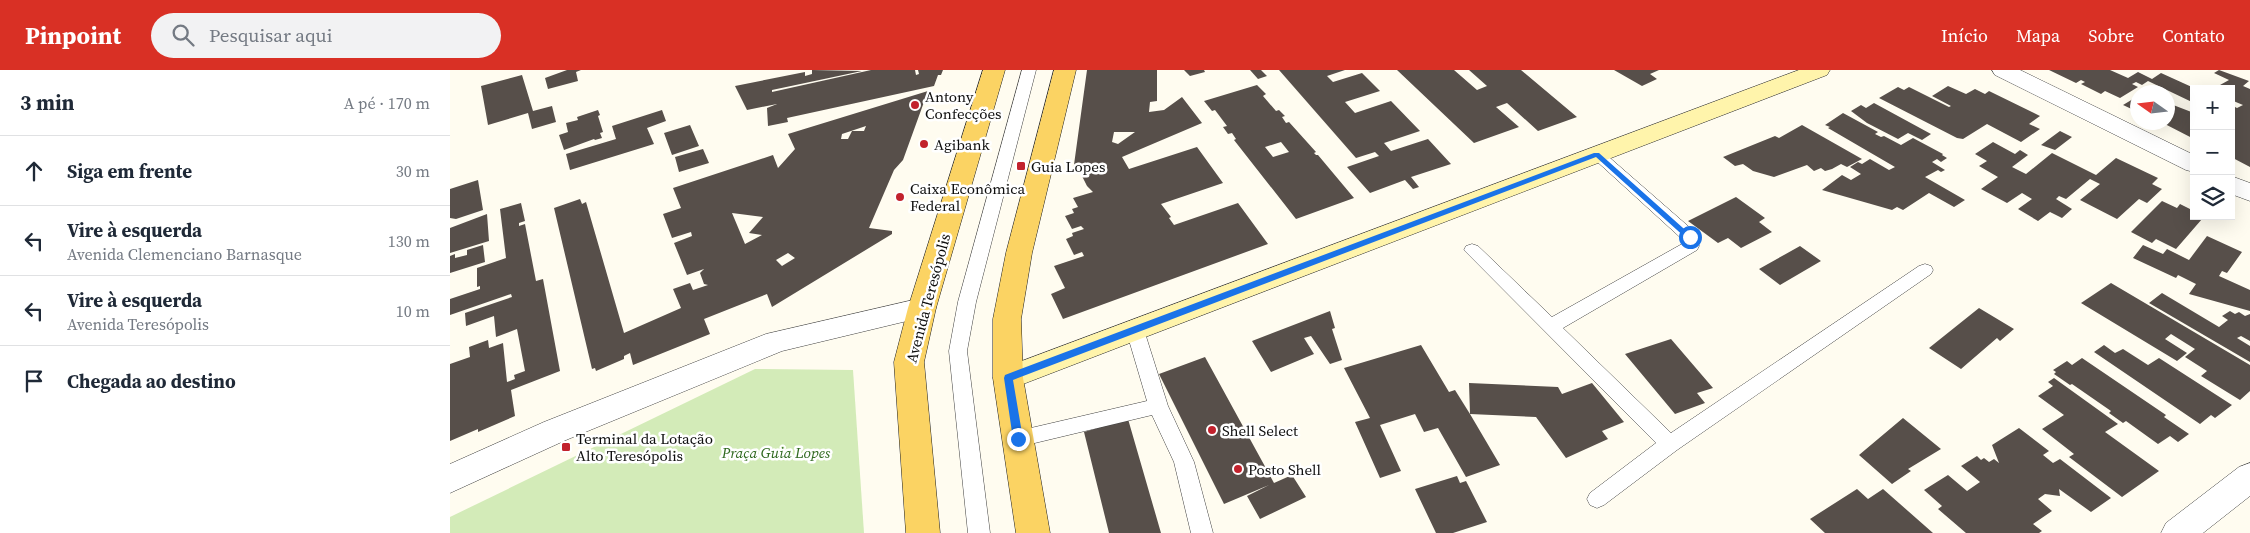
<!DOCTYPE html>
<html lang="pt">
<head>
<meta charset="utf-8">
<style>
  :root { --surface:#fff; --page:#f2f2f3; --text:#1f2937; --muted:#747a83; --line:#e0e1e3; --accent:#d93025 }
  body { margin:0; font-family:"Source Serif 4",serif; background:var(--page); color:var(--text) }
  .controls { position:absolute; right:15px; top:15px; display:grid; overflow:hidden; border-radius:0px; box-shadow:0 5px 20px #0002 }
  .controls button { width:45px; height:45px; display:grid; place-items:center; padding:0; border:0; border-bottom:1px solid var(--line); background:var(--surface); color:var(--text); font:25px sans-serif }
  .compass { position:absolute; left:1680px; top:15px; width:45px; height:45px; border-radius:50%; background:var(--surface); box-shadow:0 5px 20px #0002; rotate:284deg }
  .stop { position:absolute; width:15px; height:15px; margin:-11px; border:4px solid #1a73e8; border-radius:50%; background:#fff }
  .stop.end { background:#1a73e8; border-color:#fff; box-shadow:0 1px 5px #0008 }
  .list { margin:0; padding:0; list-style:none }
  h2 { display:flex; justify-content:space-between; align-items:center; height:65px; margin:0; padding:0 20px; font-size:21px }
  h2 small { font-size:16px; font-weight:400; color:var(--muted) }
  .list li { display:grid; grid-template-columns:32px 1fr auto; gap:15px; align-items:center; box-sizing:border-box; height:70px; padding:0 20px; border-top:1px solid var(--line) }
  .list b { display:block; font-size:19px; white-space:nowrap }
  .list p { margin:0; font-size:16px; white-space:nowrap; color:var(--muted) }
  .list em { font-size:16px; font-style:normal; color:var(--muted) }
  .icon { flex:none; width:28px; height:28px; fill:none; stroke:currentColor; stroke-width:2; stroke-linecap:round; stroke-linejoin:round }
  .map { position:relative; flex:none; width:1800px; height:463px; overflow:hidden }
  header { display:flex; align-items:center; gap:30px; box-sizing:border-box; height:70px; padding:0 25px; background:var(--accent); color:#fff }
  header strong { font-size:24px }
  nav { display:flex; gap:28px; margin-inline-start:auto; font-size:18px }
  .search { width:350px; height:45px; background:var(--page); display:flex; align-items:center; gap:12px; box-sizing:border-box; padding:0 18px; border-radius:28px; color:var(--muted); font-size:19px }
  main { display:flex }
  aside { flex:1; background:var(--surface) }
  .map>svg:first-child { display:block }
  .green { fill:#d3ebb8 }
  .building { fill:#574f4a; fill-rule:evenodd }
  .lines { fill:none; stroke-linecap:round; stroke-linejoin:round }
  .lane-casing { stroke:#414141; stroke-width:1 }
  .street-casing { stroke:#414141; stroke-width:1 }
  .secondary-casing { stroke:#303030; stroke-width:1 }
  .primary-casing { stroke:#1f1f1f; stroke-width:1 }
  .lane { fill:#fff; fill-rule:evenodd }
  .street { fill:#fff; fill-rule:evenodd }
  .secondary { fill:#fff4ab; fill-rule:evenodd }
  .primary { fill:#fbd363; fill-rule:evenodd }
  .route { fill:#1a73e8 }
  .poi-dot { fill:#c2222d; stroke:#fff; stroke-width:2 }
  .labels { text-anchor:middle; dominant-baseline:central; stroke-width:5; stroke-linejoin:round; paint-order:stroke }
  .poi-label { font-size:15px; fill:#0e0e0e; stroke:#fff; text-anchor:start }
  .street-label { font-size:15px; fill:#0e0e0e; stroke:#fff }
  .park-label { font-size:15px; font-style:italic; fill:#2e681d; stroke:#fff }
</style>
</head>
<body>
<header>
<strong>Pinpoint</strong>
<div class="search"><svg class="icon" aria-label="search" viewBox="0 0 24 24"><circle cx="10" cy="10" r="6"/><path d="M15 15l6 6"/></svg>Pesquisar aqui</div>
<nav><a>Início</a><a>Mapa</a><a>Sobre</a><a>Contato</a></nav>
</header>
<main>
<aside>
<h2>3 min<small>A pé · 170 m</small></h2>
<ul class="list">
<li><svg class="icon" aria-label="ahead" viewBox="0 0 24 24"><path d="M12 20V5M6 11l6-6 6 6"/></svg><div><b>Siga em frente</b></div><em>30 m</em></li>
<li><svg class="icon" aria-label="left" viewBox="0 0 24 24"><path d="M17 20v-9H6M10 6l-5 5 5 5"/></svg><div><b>Vire à esquerda</b><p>Avenida Clemenciano Barnasque</p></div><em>130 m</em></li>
<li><svg class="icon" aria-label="left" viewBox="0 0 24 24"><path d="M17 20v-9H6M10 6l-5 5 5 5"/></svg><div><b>Vire à esquerda</b><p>Avenida Teresópolis</p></div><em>10 m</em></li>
<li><svg class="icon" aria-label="arrive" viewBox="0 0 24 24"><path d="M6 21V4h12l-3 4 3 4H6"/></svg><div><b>Chegada ao destino</b></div></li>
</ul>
</aside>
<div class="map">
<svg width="1800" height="463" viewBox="0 0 1800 463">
  <rect width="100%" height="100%" fill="#fffcf0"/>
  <!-- green -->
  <path class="green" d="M305,299l98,1 11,163h-414v-16z"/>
  <!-- building -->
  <path class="building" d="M117,0h14l-5,2 2,9 -30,8 -3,-11z
    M362,0l50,1 -90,19v2l99,-22h44l1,5 3,-1 -1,-4h25l-2,5h-3l-4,11 -147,32 1,4 -20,4 -1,-18 10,-4 -30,6 -12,-24 70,-14v4l7,-2z
    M637,0h70v31l-7,1 -1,10 15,-2 18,-13 20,26 -80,34 7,12 68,-22 26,36 -62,21 10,13 -2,1 5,7 64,-22 30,41 -205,75 -12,-25 14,-6 -11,-22 30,-10 -2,-4 -8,3 -8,-16 7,-3 -1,-3 12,-4 -3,-3 -9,3 -7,-13 9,-3 -2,-4 6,-2 -5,-9 20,-6 -6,-6 -7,-14h-7zM664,62h21l-17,12 -6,-2z
    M734,0h20l1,2 -15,4z
    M800,0h11l6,6 -9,3z
    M829,0h66l-18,6 6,6 29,-9 18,18 -35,11 10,11 36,-12 29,30 -36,12 7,8 37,-12 23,25 -40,13 8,10 -6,2 -8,-9 -35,13 -23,-26 32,-11 -4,-4 -19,6z
    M947,0h57l23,20 10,-4 -18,-16h52l56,47 -39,14 -31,-28 -11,4 23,20 -45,16z
    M1164,0h45l-9,4 7,5 -15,7z
    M1599,0h61l18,8 10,-6 14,7 9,-6 33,15v15l-46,-22 -6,4 -6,-3 -4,2 6,3 -18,11 -15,-7 -4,3 -20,-10 4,-2 -4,-2 -5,3z
    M1769,0l30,11 -6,5 7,3v78l-19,-10v-52l6,3 6,-3 -12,-5v-11h-12l3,-3 -2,-1 9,-5 -15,-7z
    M72,5l11,36 19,-5 4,16 -24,7 -4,-16 -40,12 -7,-39z
    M807,15l9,9 -3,2 13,15 3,-1 6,6 -3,1 4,6 3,-1 27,30 -2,1 2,2h2l36,43 -58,21 -62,-79 2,-1 -4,-6 -4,1 -5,-7 4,-1 -12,-16 -3,1 -8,-10zM831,72l8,10 -16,5 -8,-10z
    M1498,16l18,8 9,-5 10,5 4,-3 51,25 -11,8 11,5 -19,13 -34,-18 -24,15 -6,-1 -78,-40 19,-11 6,3 5,-3 40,20 2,-1 -19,-10z
    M478,21l-25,69 -9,10 -25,58 23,3v3l-120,73 -5,-13 -63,25 6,15 -77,31 -3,-12 -6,3v3l-28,12 -1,-3 -3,1 -38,-161 26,-9 2,5 4,-2 38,131 57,-25 -8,-19 17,-6 3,7 15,-5 -4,-1 -4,-11 4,-4 -17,6 -13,-32 18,-7 -1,-4 -19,6 -9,-24 18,-6 -8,-20 100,-33 5,13 17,-19 -7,-15zM416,56l-2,5h-12l-4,8h-7l1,-5zM282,143l31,4 -14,16 13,2 -17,9zM338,183l7,5 -13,8 -6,-6z
    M1688,26v16l-15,-7z
    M1424,33l57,31 -9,6 -14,-7 -10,6 -31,-16 -16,-12 10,-6 5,3z
    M1718,33l26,10v26l-33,-17h7z
    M148,40l2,5 -2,1 5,16 -3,1 2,5 -7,2 -1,-1 -30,11 -5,-15 9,-3 -2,-9 12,-3 -1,-3z
    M212,40l4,11 -19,7 7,16 -84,26 -4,-16 50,-15 -4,-13z
    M1393,43l35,19 -3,2 6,3 3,-1 17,9 12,-7 30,16 -1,1 5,3 -6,4 -4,-3 -5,3 13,8 -4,2 -3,-2 -13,7 40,23 -11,7 -25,-14 -26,17 -6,-3 -5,3 -70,-20 20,-15 9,5 10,-6 -11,-7 8,-5 4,2 8,-5 19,11 6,-3 -67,-39 2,-1 -5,-2z
    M240,55l9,21 -27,9 -8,-22z
    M1352,55l60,34 -15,8 -6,-3 -9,5 -7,2 -4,-3 -7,3 -7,-6 -33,12 -21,-6 -10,-7 -8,2 -12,-9 52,-21 4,2z
    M1610,61l12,6 -17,13 -14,-5z
    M1543,72l22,12 5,-4 8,5 -16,12 14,7 26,-21 44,22 20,-17 42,20 -6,6 10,5 -15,14 -8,-4 -22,20 -37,-19 20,-16 -10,-5 -24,20 -7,-3 -3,3 16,10 -10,9 -12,-6 -12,9 -20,-12 14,-10 -10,-6 -15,10 -26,-14 17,-12 -19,-11 8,-5 -12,-7z
    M253,79l6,14 -30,9 -4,-15z
    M28,110l5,30 -27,9 -6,-1v-29z
    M1286,127l29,21 -6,4 13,10 -31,16 -13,-10 -10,5 -30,-22z
    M1712,131l15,7 3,-4 14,7v5h8l-2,2 2,1 -26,30 -20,-10 -4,4 -21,-11z
    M71,133l4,18 -6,2v3l6,-2 11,57 7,-2 17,92 -49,19 4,26 -37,16v-3l-28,12v-77l20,-7 -1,-10 19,-7 1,8 14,-5 4,39 8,-3 -1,-4 11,-4 -8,-42 -21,8 -2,-21 -28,10 -1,-13 47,-16 -1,-3 -61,21v-16l30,-10v-3l-3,1v-19l29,-10 -6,-49z
    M37,144l2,27 -39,12v-25z
    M1757,166l35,16 -15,21 -5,-2 -3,5 31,14v21l-61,-17 7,-10 -18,-9 -2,3 -43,-20 10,-13 20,9 4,-5 22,11z
    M33,175l2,17 -35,11v-17l5,-2v4l12,-3v-5z
    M1350,176l21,15 -41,24 -21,-16z
    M1661,213l139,82v26l-10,9 -39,-24 6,-5 -22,-14 10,-8 -24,-15 -6,5 22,14 -10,8 -96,-58z
    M1712,223l57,34 9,-7 -6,-4 8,-5 5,3 4,-2 6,4 5,-2v27l-9,-5 -4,2 13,8v16l-101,-59z
    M1529,238l35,21 -14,12 -3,-3 -36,31 -32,-21z
    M880,241l5,17 -3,1 10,31 -12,4 -19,-28 -7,2 10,16 -43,18 -19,-31z
    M1221,269l42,49 -16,5 8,10 -30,11 -50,-60z
    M971,275l28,47 6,-2 15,24 -1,-31 89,4 4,7 30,-11 32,39 -22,9 6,8 -42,19 -30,-41 -66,-3 30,51 -34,12 -28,-49 -14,4 -9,-18 -35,11 21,46 -21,7 -25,-56 15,-4 -26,-50z
    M1654,275l11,8 8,-4 25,16 11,-7 73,47 -17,13 -4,-3 -11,9 -106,-72z
    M755,287l69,126 18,-8 14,22 -46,22 -13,-23 22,-11 -45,19 -65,-130z
    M1632,288l84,57 -2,2 25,17 -11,8 -8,-6 -12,8 -32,-23 -3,2 -14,-10 2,-2 -39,-27 -2,1 -16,-11 2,-2 -3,-2 14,-9 5,4z
    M1604,308l64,46 -13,8 54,39 -37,26 -53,-40 5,-3 -32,-25 22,-14 -26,-19 15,-10 -5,-4z
    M1453,348l38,31 -33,20 3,2 -19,13 -33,-29z
    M678,349l33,114h-52l-25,-101z
    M1569,358l30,23 -6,4 10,8 7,-4 51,39 -20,14 -32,-23 1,7 -15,-2 -7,5 14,12 -19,13 9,7 -3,2h-73l-28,-24 4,-3 -18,-16 24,-15 19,16 13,-9 -19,-16 16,-10 4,4 3,-2 5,4 5,-3 5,4 -7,-18z
    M1007,406l3,7 6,-2 21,41 -34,11h-17l-21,-44z
    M1407,419l11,10 15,-10 50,44h-108l-15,-14z"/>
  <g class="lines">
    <!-- lane casing -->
    <g class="lane-casing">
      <path id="lane" d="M572,0h14l-60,232 -9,49 23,182h-22l-19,-182 9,-49z
        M1147,79l5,2 94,82 3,13 -2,4 -134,78 108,105 248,-167 6,-2 6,2 2,4 -2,4 -254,176 -73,55 -7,3 -7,-3 -3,-6 3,-6 66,-50 -192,-193 2,-4 6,-2 6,2 74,71 130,-73v-5l-90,-82 -3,-3 3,-3z
        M685,253l6,2 3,5 24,76 26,56 19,71h-22l-17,-71 -22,-47 -134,32 -7,-2 -3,-6 3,-6 7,-2 129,-30 -21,-71 3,-5z"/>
    </g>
    <!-- street casing -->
    <g class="street-casing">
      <path id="street" d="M1542,0h28l174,85v17l-8,-2 -191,-95z
        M1781,106l19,7v18l-19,-7z
        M472,228l10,3 4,7 -4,7 -150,36 -216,89 -116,53v-29l94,-42 222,-88z
        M1800,393v33l-47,37h-42l5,-10 73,-56z"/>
    </g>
    <!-- secondary casing -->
    <g class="secondary-casing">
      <path id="secondary" d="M1349,0h31l-3,5 -809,311 -10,3 -10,-3 -5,-8 5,-8z"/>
    </g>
    <!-- primary casing -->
    <g class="primary-casing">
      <path id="primary" d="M533,0h22l-69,238 -12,54 16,171h-34l-12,-171 14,-54z
        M604,0h22l-44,183 -11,66 2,59 27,155h-34l-23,-155v-59l13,-66z"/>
    </g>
    <!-- lane -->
    <use href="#lane" class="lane"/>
    <!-- street -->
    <use href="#street" class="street"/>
    <!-- secondary -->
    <use href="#secondary" class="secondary"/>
    <!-- primary -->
    <use href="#primary" class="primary"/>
  </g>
  <!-- route -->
  <path class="route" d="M1144,83h5l93,83v3h-5l-91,-82 -583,223 10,59 -5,4 -5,-4 -9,-61 1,-3z"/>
  <!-- markers -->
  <g class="poi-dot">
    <circle cx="465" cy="35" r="5"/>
    <circle cx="474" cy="74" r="5"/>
    <rect x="566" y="91" width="10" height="10" rx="2.5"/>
    <circle cx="450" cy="127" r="5"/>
    <circle cx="762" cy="360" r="5"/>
    <rect x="111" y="372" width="10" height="10" rx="2.5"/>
    <circle cx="788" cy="399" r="5"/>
  </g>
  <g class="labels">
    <!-- poi labels -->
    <g class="poi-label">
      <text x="475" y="26">Antony<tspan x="475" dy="17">Confecções</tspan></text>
      <text x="484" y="74">Agibank</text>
      <text x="581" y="96">Guia Lopes</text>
      <text x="460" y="118">Caixa Econômica<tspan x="460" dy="17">Federal</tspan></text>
      <text x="772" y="360">Shell Select</text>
      <text x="126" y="368">Terminal da Lotação<tspan x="126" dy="17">Alto Teresópolis</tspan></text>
      <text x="798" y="399">Posto Shell</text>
    </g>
    <!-- street labels -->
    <g class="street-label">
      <text transform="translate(478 228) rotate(-75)">Avenida Teresópolis</text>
    </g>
    <!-- park labels -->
    <g class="park-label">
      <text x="326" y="382">Praça Guia Lopes</text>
    </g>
  </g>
</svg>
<div class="controls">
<button>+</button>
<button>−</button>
<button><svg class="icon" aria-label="layers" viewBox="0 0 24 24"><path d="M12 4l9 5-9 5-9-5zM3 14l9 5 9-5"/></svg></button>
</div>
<svg class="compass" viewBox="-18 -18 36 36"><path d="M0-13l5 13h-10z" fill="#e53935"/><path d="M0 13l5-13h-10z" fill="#747a83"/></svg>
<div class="stop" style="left:1240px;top:167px"></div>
<div class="stop end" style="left:568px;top:369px"></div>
</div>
</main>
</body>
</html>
